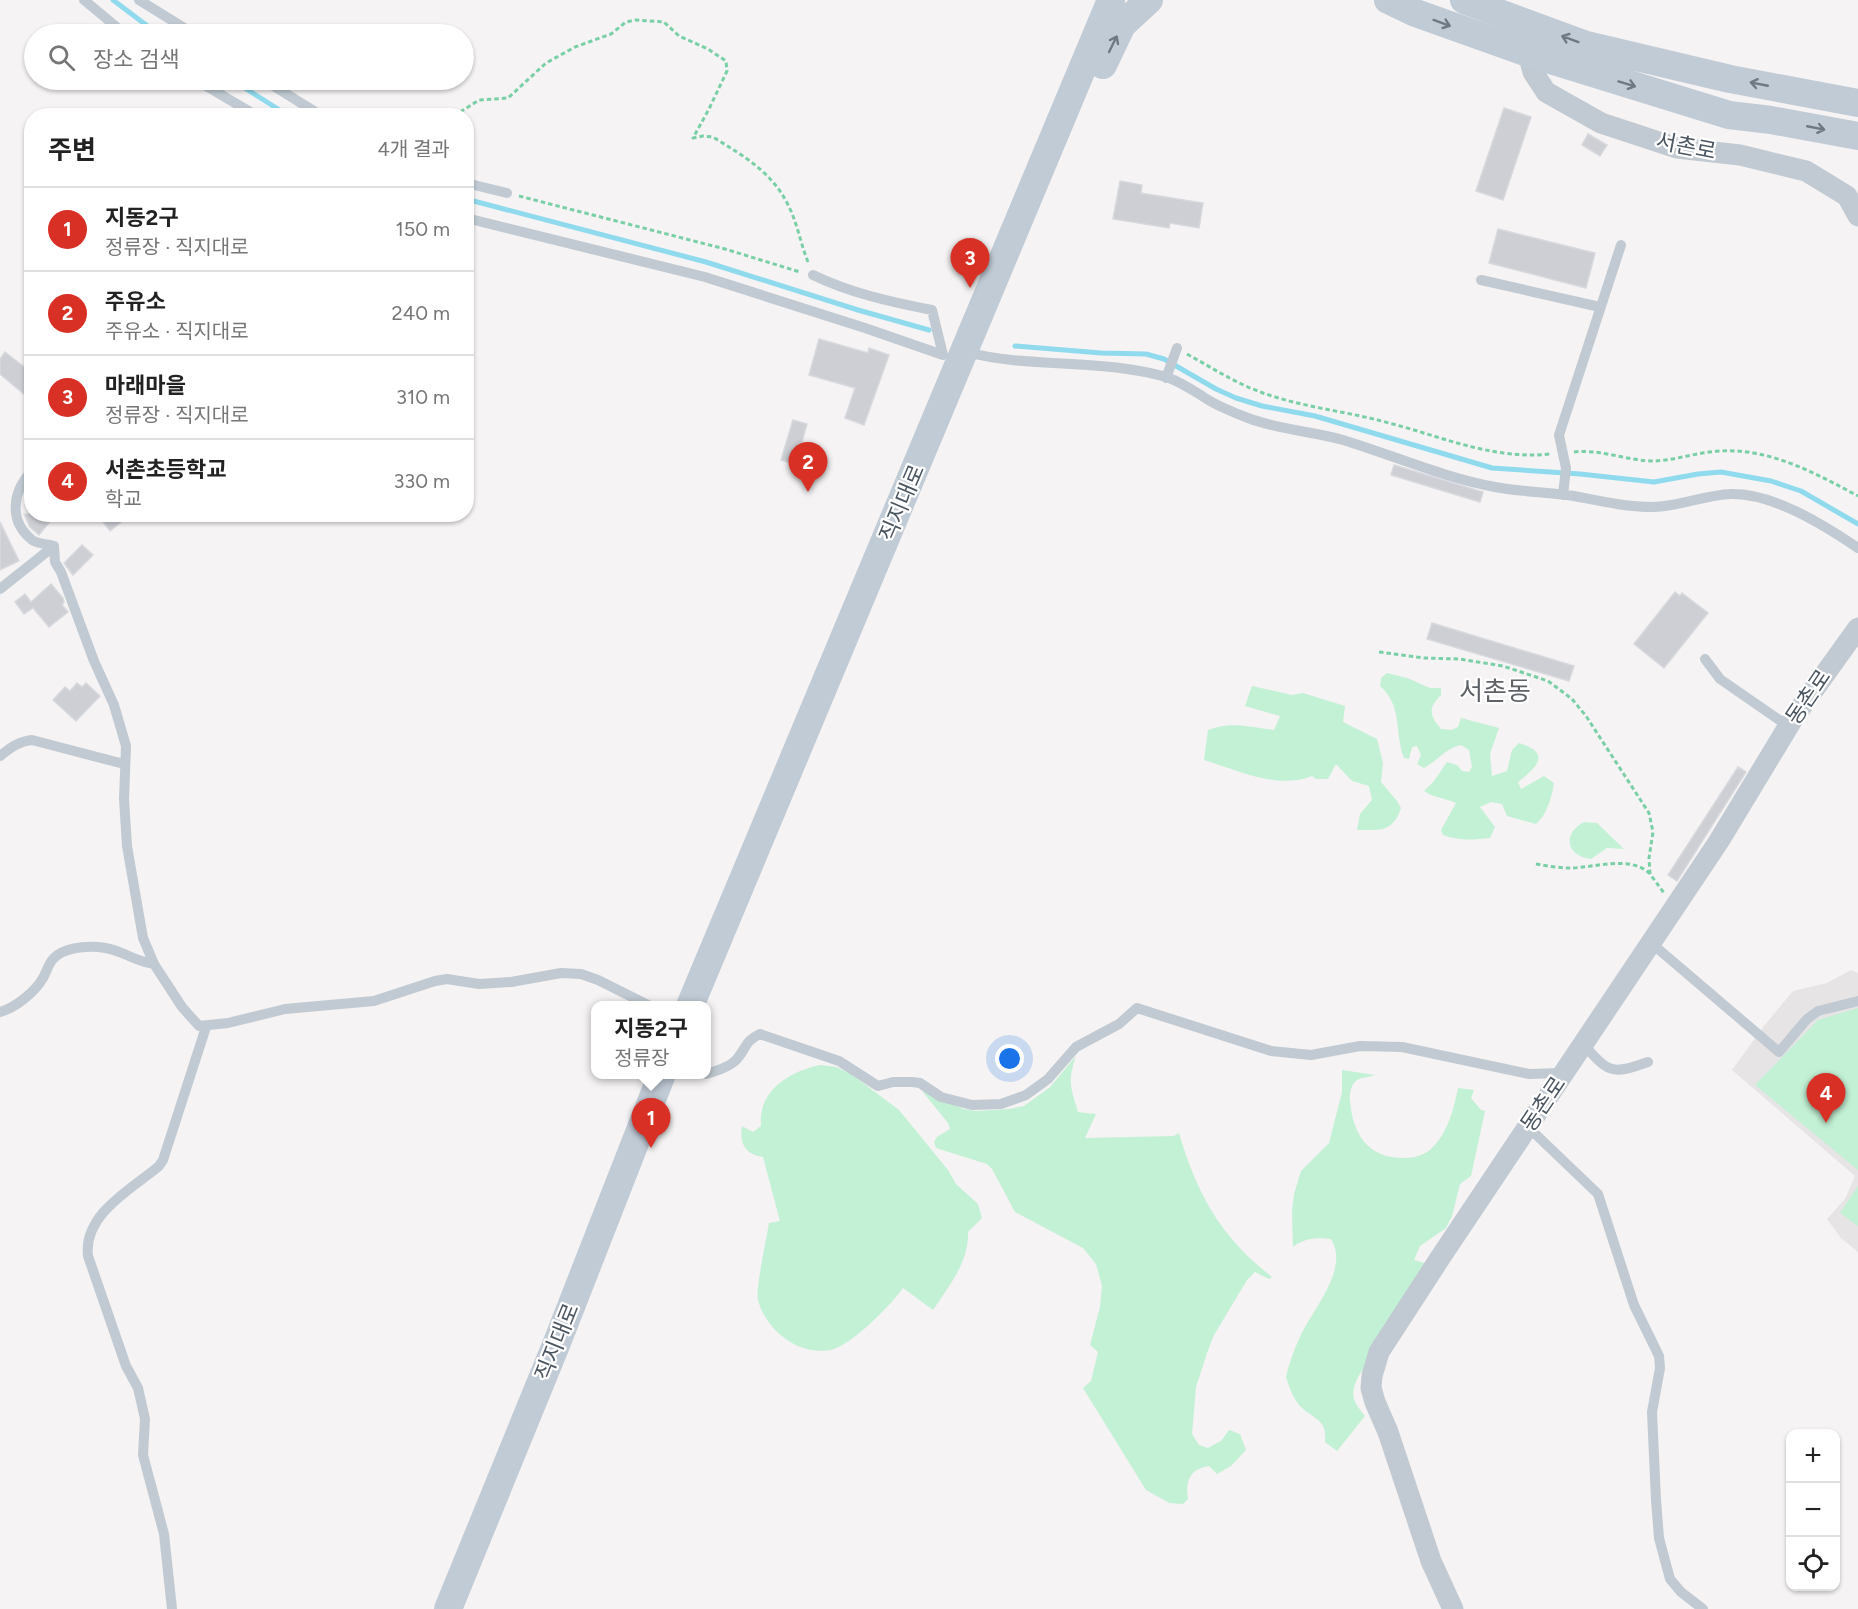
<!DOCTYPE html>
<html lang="ko">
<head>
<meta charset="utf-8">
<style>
  :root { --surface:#fff; --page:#f2f2f2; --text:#222; --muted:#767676; --line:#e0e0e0; --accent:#d93025 }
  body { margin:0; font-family:Figtree,"Noto Sans KR",sans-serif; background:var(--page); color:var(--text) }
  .controls { position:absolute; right:18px; bottom:18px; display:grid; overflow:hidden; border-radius:12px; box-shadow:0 2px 4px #0004 }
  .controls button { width:54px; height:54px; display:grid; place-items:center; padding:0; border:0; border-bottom:2px solid var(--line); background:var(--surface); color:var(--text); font:30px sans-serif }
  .you { position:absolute; left:1010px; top:1059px; width:21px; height:21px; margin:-15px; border:4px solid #fff; border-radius:50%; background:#1a73e8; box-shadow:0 0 0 9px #1a73e833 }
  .badge { display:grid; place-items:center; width:39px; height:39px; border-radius:50%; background:var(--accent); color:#fff; font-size:20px; font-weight:700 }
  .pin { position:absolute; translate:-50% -50px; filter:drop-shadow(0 2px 3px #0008) }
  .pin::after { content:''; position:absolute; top:32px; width:21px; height:18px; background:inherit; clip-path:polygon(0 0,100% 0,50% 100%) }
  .popup { position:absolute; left:591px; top:1001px; width:120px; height:78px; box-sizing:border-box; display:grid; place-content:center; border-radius:12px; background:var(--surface); filter:drop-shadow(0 2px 4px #0005); font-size:20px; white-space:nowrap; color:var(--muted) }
  .popup b { font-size:22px; color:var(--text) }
  .popup::after { content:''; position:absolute; left:50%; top:100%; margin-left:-12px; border:12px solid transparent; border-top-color:var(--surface) }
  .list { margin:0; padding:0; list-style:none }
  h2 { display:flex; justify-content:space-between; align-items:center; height:78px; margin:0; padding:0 24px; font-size:26px }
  h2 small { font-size:20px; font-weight:400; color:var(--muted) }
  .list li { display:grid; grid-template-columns:39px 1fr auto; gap:18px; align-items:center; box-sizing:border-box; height:84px; padding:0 24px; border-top:2px solid var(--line) }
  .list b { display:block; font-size:22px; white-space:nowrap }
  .list p { margin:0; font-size:20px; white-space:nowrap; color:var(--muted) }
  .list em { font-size:20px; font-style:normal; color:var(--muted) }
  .icon { flex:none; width:33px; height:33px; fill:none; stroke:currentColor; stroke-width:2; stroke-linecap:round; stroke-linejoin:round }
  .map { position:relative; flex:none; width:1858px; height:1609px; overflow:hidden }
  .search { position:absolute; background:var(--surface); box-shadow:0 2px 4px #0004; left:24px; top:24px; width:450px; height:66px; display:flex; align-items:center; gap:15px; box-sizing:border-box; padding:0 21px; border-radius:33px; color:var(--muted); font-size:22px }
  .panel { position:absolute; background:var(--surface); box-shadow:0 2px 4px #0004; left:24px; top:108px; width:450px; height:414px; border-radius:24px }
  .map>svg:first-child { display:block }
  .education { fill:#e6e4e5 }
  .green { fill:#c3f1d5 }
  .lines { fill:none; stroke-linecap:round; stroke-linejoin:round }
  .stream { stroke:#90daee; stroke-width:5 }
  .building { fill:#cdcfd5; stroke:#d7d9de; stroke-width:1.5 }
  .path { stroke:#7ad0a6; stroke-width:3; stroke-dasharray:4.5 3; stroke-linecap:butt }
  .lane { stroke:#c1cad2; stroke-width:10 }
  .street { stroke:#c1cad2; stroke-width:21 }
  .secondary { stroke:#c1cbd6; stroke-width:28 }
  .oneway { stroke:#6e7984 }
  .labels { text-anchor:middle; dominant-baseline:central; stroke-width:4.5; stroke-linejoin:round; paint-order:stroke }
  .street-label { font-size:22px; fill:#4a5661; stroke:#fff }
  .quarter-label { font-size:26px; fill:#5f6368; stroke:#fff }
</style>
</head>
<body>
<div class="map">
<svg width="1858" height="1609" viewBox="0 0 1858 1609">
  <rect width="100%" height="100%" fill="#f5f3f3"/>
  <!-- education -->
  <path class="education" d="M1851,970l7,3v279l-17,-14 -14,-19 18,-20 10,-23 -123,-106 32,-44 29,-35 34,-8z"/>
  <!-- green -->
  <path class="green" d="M1387,673l20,5 23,10h11v7c-13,13 -12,20 0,34l10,1 7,-3 3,-9 38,10 -9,26 2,22 15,-5 5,-21 7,-7c33,10 18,24 -1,39l3,7 23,-13 10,7c-2,13 -7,32 -18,41l-29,-8 -5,-12 -11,-2 -11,5 15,20 -5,11c-17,2 -31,3 -47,-3l-2,-5 15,-27c-11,-5 -22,-5 -32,-12l10,-10 13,-19 10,3 5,6 7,1 3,-5 -3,-17 -8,-5c-15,3 -24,16 -37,23l-7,-4 4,-9 -4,-9 -5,1 -3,12 -5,-1c-10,-27 -1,-52 -24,-72l1,-8z
    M1252,686l40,9 11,-2 42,13 -2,16 34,17 6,24 -2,19 16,19 4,7c-8,25 -22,22 -44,22l3,-16 12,-14 -3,-14 -17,-5 -16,-17 -8,15h-12l-4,-3c-34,14 -75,-6 -108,-16l4,-30c26,-9 40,-3 66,0l6,-14 -35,-10z
    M1584,822l13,1 27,26 -17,-1 -16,11c-25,-3 -29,-25 -7,-37z
    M1858,1008v162l-103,-85 63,-65z
    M1076,1056c-9,26 -5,32 2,56l18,2 -11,24 89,-2 5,-3c18,62 42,104 93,144l-3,2 -14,-7 -8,8 -33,55 -7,18 -11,34 -4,47 7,11 9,3 13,-7 8,-11 11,4 6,16 -15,16 -14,8 -8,-8c-19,3 -24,15 -21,33l-5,5 -14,-1 -23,-13 -63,-102 8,-7 7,-29 -8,-7 10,-38 2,-21 -6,-22 -13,-16 -68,-36 -23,-43 -5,-5 -51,-16 -2,-6 3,-5 13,-8 -2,-6 -26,-32 42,18 12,2 33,-2 15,-3 26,-19z
    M820,1065l16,2 15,7 48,36 49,60 8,14 22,20 4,14 -14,14c1,30 -19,54 -35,78l-30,-22c-12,17 -53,59 -73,62 -32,6 -64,-20 -72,-50 -3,-9 9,-64 11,-77l11,-2 -17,-64c-18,-2 -24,-14 -21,-31l11,6 8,-6c-3,-35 27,-54 59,-61z
    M1342,1070l33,5c-5,2 -13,2 -18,5 -6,4 -8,14 -7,21 3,34 18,57 54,57 10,0 22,-3 29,-11 15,-15 21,-39 25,-59l16,2 -3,8 10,12 4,1 -14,65 -11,8 -8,32 -6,12 -26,18 -6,14 10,3 2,9 -68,105c-8,18 -6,23 7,39l-28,35 -12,-9c2,-22 -9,-22 -23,-34 -8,-7 -13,-21 -16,-31 3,-14 8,-27 14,-40 12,-27 50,-68 31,-98 -13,-2 -28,-1 -38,8l-1,-35 2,-18 7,-23 28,-28 13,-51z
    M1858,1186v40l-18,-13z"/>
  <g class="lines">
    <!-- stream -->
    <path class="stream" d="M113,0l45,34
      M232,80l57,36
      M466,199l240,63 152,48 71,20
      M1015,346l86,7 45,1 18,5 52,30 20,9 26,8 53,10 177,52 88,6 74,8 44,-8 23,-2 50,9 30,10 57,33"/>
  </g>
  <!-- building -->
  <path class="building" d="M1504,108l27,9 -28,83 -27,-9z
    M1588,134l19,11 -7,11 -18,-11z
    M1120,181l22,4 -1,8 62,10 -4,25 -29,-5 -1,5 -56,-9z
    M1498,229l97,24 -9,35 -97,-25z
    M819,339l49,14 1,-5 20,7 -25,70 -19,-7 10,-30 -46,-13z
    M5,352l27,21v14l-7,8 -25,-21v-15z
    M793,420l14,4 -11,40 -15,-4z
    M1394,465l89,27 -3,10 -89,-27z
    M24,514h32l-17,21 -9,-8z
    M97,514h34l-21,17z
    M0,522l19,39 -19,9z
    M82,545l11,10 -20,20 -9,-12z
    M51,584l12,14 1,4 -2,3 6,7 -19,15 -16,-19 -9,6 -9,-12 10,-8 6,8z
    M1675,592l5,4 2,-3 26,20 -44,55 -30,-24z
    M1432,623l142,43 -5,15 -142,-42z
    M77,683l5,4 4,-4 14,13 -24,25 -23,-21 12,-13 5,4z
    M1738,767l8,5 -69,109 -9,-6z"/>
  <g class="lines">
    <!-- path -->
    <path class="path" d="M454,116l25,-16 29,-2 38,-35 29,-16 36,-13 15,-12 9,-2 29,2 15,14 29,13 18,12 1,10 -18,38 -16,29 10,-2 10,1c32,20 61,36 77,72 8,17 11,36 18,53
      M519,196l206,53 75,23
      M1187,354c27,15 53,32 82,41 39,13 81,17 120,28 54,14 104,37 161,31
      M1574,452c26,-3 51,8 77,9 23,0 46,-9 69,-10 50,-3 95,22 138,45
      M1379,652l45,6 35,1 44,7 45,15 24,18 14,17 63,97 4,19 -4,26 1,16 14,19
      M1536,864c11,2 23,4 34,4 23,0 60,-13 79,5"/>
    <!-- lane -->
    <path class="lane" d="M84,0l41,34
      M139,0l55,34
      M196,80l61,36
      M264,80l58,36
      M466,183l41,10
      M466,218l239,59 160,51 78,27
      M813,275c37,18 78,27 119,35l11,45
      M1481,280l119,27
      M966,352c66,17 137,6 203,26 14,5 28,15 41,23 12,7 25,12 38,17 31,12 63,13 95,22 49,15 102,38 152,47 26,5 53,5 79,9 26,5 52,11 78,11 27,0 52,-12 79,-13 42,-1 93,31 127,54
      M1166,378l11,-30
      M32,471c-19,19 -24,49 -1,68 5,5 16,5 23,7l1,16 6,10 33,89 20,44 12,41 -2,53 3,47 16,92 11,26 28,43 17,19 29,-3 57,-14 89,-8 61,-20 12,-2 32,5 32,-2 50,-9 20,1 17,6 52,26
      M1563,495l3,-27 -7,-33 62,-190
      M0,589l54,-43
      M1705,659l15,20 68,47
      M0,756c10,-8 19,-15 32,-16l92,24
      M1650,942l129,110 28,-33 11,-8 40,-10
      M0,1012c15,-4 35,-20 43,-34 4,-7 5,-14 11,-20 10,-10 29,-12 44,-11 22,1 34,14 56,17
      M1583,1044c26,29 28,31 65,18
      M706,1074c11,-3 24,-7 31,-15 10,-12 8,-18 23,-25l79,27 39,25 15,-4h19l8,1 21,14 31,8 29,-1 25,-9 22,-16 28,-32 43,-23 18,-16 134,43 40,4 49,-9 42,1 127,27 34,-1
      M1528,1127l70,67 36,111 25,51 1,12 -8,44 4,88 3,38 11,41 11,13 22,17
      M172,1609l-8,-75 -21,-79 2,-36 -7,-31 -12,-22 -38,-110c-5,-42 44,-67 71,-90l4,-6 43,-133"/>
    <!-- street -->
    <path class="street" d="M1528,53l5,19 13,20 55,31 76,25 63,7 66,16 41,25 11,20
      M1453,1609l-22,-48 -43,-129 -13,-30 -4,-14 1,-12 7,-24 63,-97 277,-414 75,-124 64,-89"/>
    <!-- secondary -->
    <path class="secondary" d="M1388,0l25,12 115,41 201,62 42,5 87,16
      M1464,0l122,45 144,34 128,24
      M1103,65l19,-40 27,-25
      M690,1006l421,-1006
      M448,1609l108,-264 106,-271"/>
  </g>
  <!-- one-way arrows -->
  <defs><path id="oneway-shaft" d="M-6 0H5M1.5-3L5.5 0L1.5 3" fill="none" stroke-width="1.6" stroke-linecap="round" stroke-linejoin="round" transform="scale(1.5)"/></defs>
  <g class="oneway">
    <use href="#oneway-shaft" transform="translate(1442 23) rotate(20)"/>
    <use href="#oneway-shaft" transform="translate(1570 39) rotate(-160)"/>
    <use href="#oneway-shaft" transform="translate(1113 44) rotate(-64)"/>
    <use href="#oneway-shaft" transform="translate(1627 84) rotate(17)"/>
    <use href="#oneway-shaft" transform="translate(1759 84) rotate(-169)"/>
    <use href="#oneway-shaft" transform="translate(1816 128) rotate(11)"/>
  </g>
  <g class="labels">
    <!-- street labels -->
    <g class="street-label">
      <text transform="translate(1686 146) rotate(11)">서촌로</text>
      <text transform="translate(902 503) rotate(-67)">직지대로</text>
      <text transform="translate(1808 697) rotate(-56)">동촌로</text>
      <text transform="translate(1543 1104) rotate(-56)">동촌로</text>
      <text transform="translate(557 1342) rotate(-68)">직지대로</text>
    </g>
    <!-- quarter labels -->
    <g class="quarter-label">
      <text x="1495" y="691">서촌동</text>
    </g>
  </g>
</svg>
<div class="controls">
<button>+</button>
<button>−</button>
<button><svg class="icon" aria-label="locate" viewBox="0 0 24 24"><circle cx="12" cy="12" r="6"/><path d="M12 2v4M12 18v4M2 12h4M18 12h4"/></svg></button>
</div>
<div class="you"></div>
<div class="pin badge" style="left:651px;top:1148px">1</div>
<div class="popup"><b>지동2구</b>정류장</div>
<div class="pin badge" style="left:808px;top:492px">2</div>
<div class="pin badge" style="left:970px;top:288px">3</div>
<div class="pin badge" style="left:1826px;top:1123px">4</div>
<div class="search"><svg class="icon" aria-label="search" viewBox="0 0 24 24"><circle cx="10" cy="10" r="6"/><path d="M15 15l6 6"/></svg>장소 검색</div>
<section class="panel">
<h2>주변<small>4개 결과</small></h2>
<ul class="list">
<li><span class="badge">1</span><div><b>지동2구</b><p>정류장 · 직지대로</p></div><em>150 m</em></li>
<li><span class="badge">2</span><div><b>주유소</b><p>주유소 · 직지대로</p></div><em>240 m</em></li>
<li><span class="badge">3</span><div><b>마래마을</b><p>정류장 · 직지대로</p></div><em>310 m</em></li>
<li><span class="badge">4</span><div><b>서촌초등학교</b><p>학교</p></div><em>330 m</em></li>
</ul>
</section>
</div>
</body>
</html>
